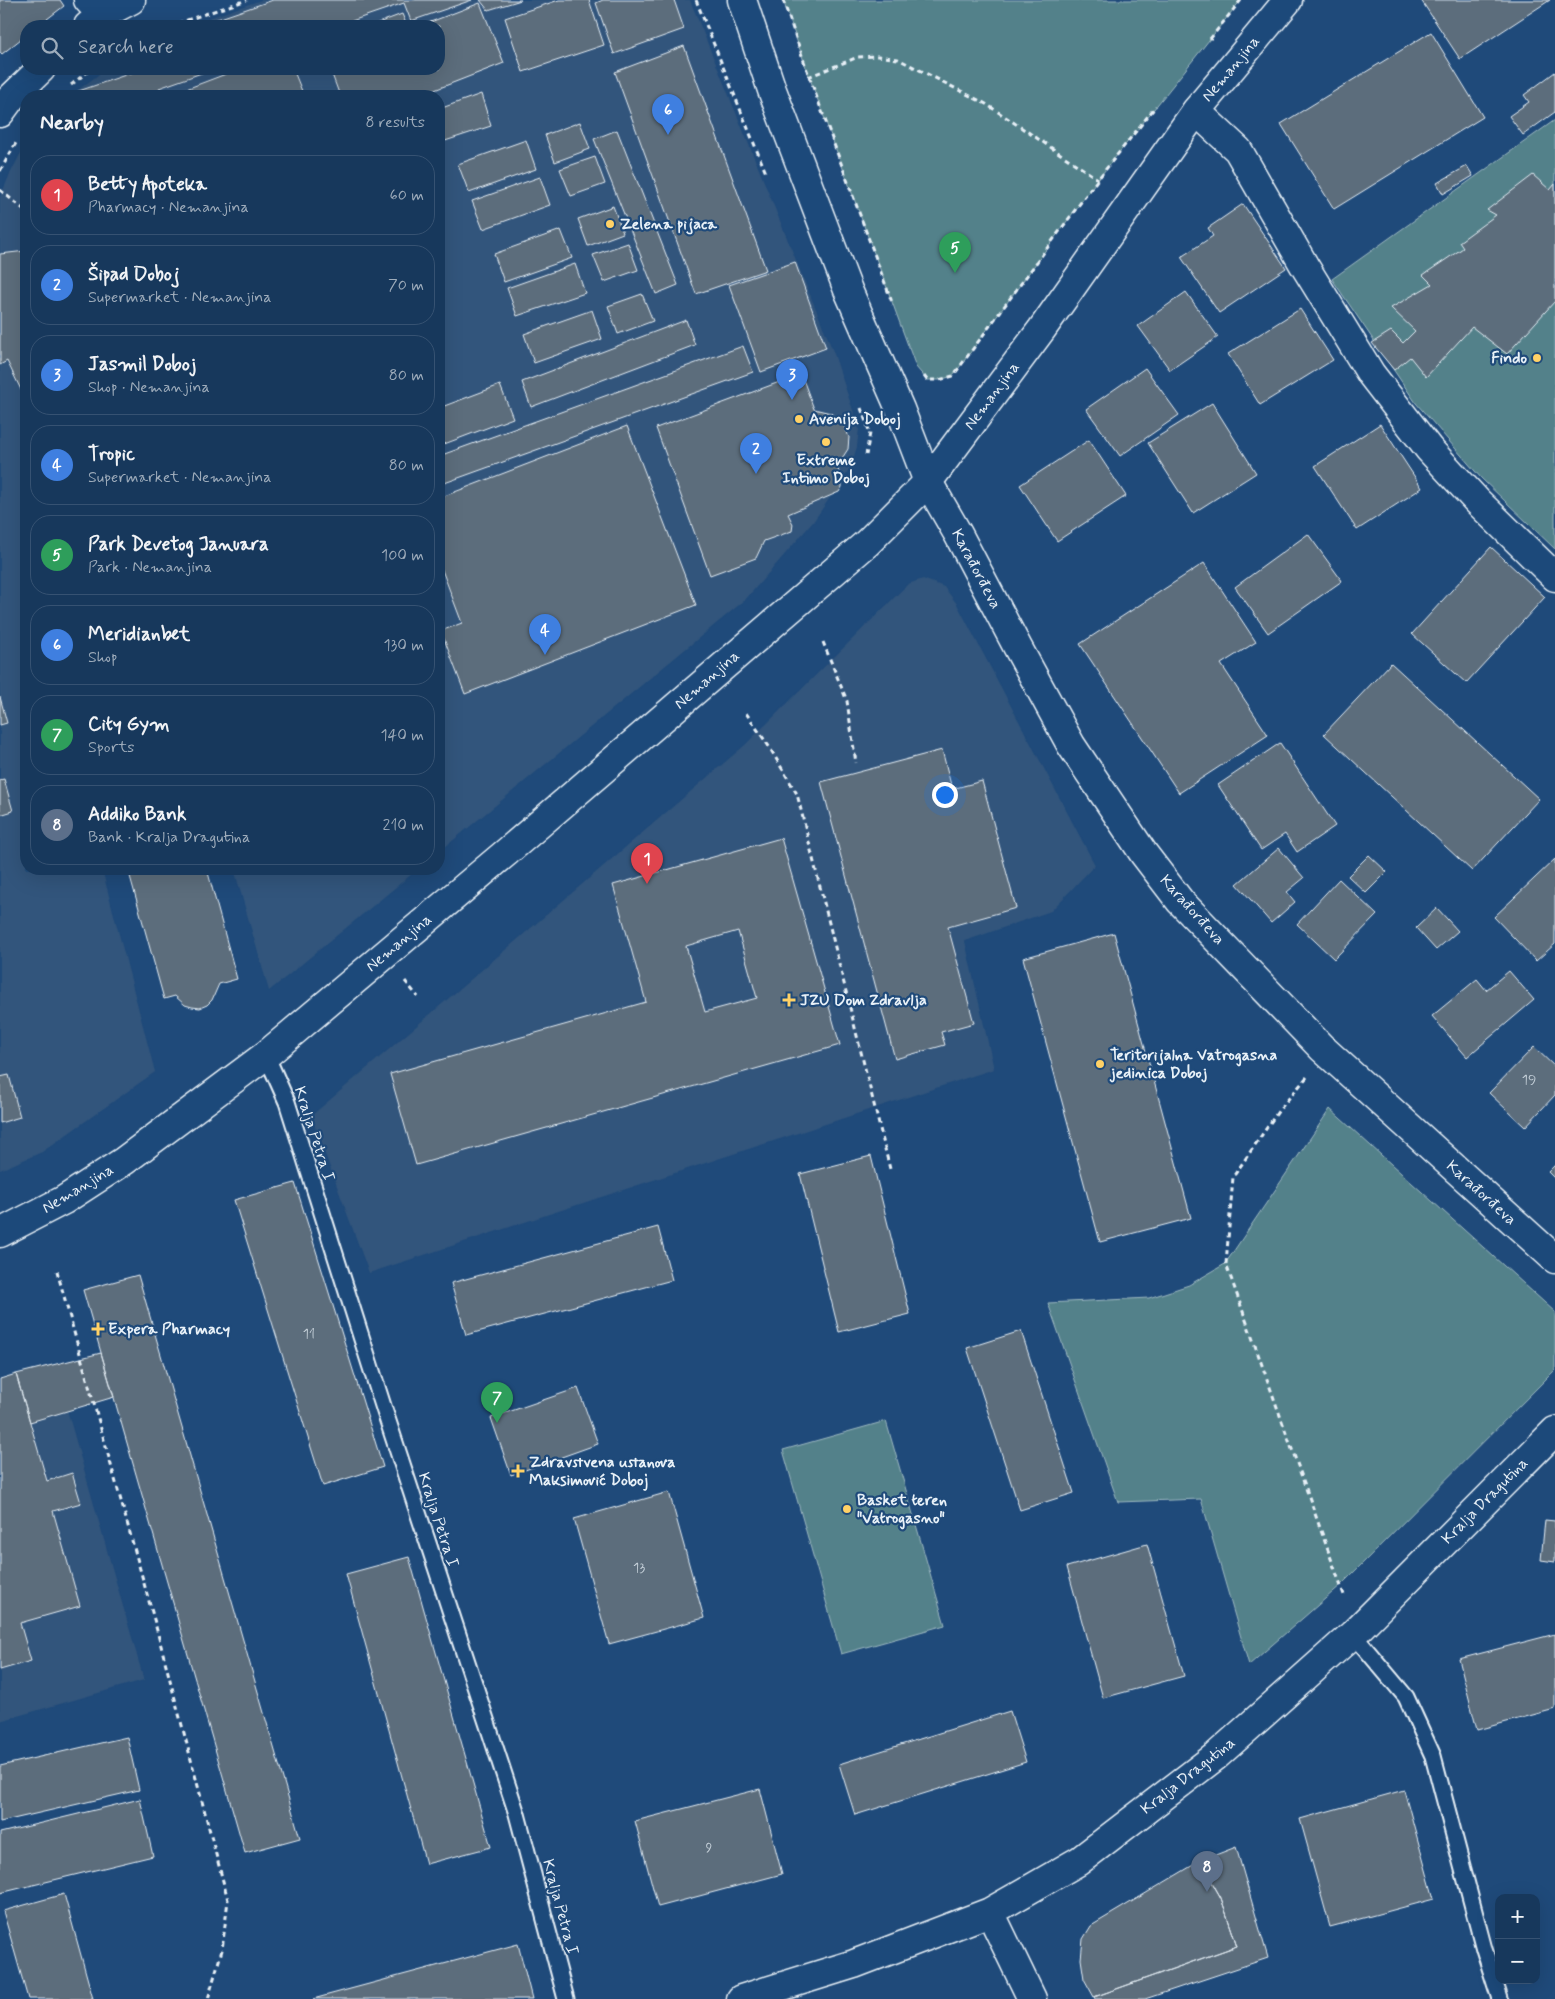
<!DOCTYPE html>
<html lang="en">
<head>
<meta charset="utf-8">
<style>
  :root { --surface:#17385c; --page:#203f62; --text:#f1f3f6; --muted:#9eacbb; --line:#365272; --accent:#ffd166 }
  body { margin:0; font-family:Mynerve,sans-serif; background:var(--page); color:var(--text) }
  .controls { position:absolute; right:15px; bottom:15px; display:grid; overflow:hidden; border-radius:10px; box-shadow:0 5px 20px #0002 }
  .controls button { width:45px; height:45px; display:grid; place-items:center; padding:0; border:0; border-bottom:1px solid var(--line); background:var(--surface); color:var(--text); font:25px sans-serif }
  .you { position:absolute; left:944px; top:794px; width:18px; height:18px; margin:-12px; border:4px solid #fff; border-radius:50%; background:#1a73e8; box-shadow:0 0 0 8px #1a73e833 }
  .badge { display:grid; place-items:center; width:32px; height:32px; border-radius:50%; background:var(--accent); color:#fff; font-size:16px; font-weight:700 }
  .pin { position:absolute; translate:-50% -41px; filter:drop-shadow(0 1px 2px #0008) }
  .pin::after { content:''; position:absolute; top:26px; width:18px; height:15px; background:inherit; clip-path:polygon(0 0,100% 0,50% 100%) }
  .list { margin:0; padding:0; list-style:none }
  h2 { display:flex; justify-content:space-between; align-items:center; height:65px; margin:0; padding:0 20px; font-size:21px }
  h2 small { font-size:16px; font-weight:400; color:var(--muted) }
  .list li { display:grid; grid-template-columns:32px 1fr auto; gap:15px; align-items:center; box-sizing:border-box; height:80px; margin:0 10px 10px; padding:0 10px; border:1px solid var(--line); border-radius:20px }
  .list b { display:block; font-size:19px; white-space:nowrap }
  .list p { margin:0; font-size:16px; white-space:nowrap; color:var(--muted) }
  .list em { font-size:16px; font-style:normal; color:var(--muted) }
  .icon { flex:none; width:28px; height:28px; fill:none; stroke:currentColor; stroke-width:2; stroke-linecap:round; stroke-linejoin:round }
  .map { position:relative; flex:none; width:1555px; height:1999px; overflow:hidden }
  .search { position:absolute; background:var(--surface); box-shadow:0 5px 20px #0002; left:20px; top:20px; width:425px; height:55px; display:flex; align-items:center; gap:12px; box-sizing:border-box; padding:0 18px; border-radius:20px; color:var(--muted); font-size:19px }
  .panel { position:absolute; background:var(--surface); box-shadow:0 5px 20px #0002; left:20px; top:90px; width:425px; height:785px; border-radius:20px }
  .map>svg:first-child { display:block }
  .built { fill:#31547b }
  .green { fill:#53818a; stroke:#9eb9c1 }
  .building { fill:#5c6d7c; stroke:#e8f1f8; fill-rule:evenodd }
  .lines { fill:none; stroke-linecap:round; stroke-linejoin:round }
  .service-casing { stroke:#e8f1f8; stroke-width:19 }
  .minor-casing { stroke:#e8f1f8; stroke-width:31 }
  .tertiary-casing { stroke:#e8f1f8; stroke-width:31 }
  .path { stroke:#e8f1f8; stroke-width:3; stroke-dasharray:5 4; stroke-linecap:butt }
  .service { stroke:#1f4a7a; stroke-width:15 }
  .minor { stroke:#1f4a7a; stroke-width:28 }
  .tertiary { stroke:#1f4a7a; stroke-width:28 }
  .poi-dot { fill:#ffd166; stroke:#1f4a7a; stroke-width:2 }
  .labels { text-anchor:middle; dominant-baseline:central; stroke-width:4.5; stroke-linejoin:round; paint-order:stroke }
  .number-label { font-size:14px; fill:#c5d0d9 }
  .street-label { font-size:16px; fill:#e8f1f8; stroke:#1f4a7a }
  .poi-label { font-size:16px; font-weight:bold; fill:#e8f1f8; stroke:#1f4a7a; text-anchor:start }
</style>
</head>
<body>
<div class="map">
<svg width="1555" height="1999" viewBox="0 0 1555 1999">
  <rect width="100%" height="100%" fill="#1f4a7a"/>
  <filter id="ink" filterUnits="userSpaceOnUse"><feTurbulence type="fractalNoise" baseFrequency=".02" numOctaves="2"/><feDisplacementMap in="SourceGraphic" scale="10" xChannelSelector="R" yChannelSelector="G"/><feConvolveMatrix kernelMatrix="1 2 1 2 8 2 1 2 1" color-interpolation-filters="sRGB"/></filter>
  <g filter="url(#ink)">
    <!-- built -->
    <path class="built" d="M261,0h429l143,351 26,77 -2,19 -7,22 -37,53 -68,78 -306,252v-756h-369l36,-27h333v-43h-253z
      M26,143v726h76l53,203 -113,80 -42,18v-973l10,-23z
      M923,579l21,8 13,17 138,261 -44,46 -86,30 29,128 -625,204 -58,-157 434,-371 163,-161z
      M234,869h184l-149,122z
      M54,1364l90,316 -144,41v-342z"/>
    <!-- green -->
    <path class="green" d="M783,0h458l-143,179 -145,197 -14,4h-12l-11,-13 -107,-291z
      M1555,120v429l-74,-71 -65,-75 -84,-124z
      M1330,1109l225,203v58l-214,215 -92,80 -48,-166 -83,3 -70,-199 101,-5 40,-13 36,-21z
      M886,1421l59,204 -104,29 -58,-204z"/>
    <!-- building -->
    <path class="building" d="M0,0h60l4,6 -26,20h-12v9l-24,19 -2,-2z
      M273,0h199l-61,21 -7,-18 -67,23h-140z
      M480,0h41l-33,10z
      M559,0h30l15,45 -81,27 -18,-54z
      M603,0h71l10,29 -70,25 -18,-51z
      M1421,0h129l-90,59z
      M480,3l24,60 -85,33 -3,-7 -18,7h-58l-10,-27h109v-43h-19z
      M402,14l5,12h-37z
      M1431,32l52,85 -149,92 -53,-85z
      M684,46l82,224 -70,24 -81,-222z
      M143,69h70l-54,19 2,8h-90l-1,-2z
      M239,69h54l11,27h-130l-1,-2z
      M1555,72v40l-32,23 -14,-19 20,-14 -5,-7z
      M481,94l10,32 -52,17v-34z
      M580,122l10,27 -35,13 -10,-27z
      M617,130l61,155 -22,9 -62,-155z
      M526,140l10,29 -67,24 -11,-29z
      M595,157l10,27 -34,12 -11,-27z
      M1467,166l6,10 -30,18 -6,-11z
      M1533,175l17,15 5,-6v117l-48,53 -35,-27 -46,50 -16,-20 -16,13 -22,-27 19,-12 12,12 12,-12 -24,-23 41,-24 -9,-9 40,-27 -4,-6 37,-27 -9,-5z
      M540,177l10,28 -67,24 -11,-28z
      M1243,204l43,64 -67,45 -38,-56 32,-21 -5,-8z
      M613,206l10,27 -35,13 -10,-27z
      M561,230l11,28 -68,24 -10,-28z
      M628,243l10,27 -34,12 -11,-27z
      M26,251v149l-19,-39 -7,4v-111z
      M795,262l31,86 -65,24 -32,-87z
      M575,264l10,29 -68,23 -10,-28z
      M1186,292l32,45 -48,33 -32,-44z
      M642,294l11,27 -35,13 -10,-28z
      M1300,309l33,51 -73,45 -32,-51z
      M592,310l10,29 -68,24 -10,-29z
      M686,320l9,25 -164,62 -9,-25z
      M743,346l10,26 -314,113v-29z
      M1145,368l34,47 -59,41 -34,-47z
      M801,374l13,35 17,4 13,13 5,11 -1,12 -11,17 5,16v5l-3,5 -51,22 5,10 -1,7 -28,10 -8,17 -46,17 -54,-147z
      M500,385l13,33 -74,28v-38z
      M1212,403l44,70 -63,40 -45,-70z
      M1380,424l42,64 -65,42 -42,-64z
      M627,426l69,179 -231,89 -24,-63 21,-8 -23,-61v-64z
      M1089,440l37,56 -69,45 -37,-56z
      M1308,534l34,47 -74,52 -33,-46z
      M1491,547l54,50 -79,86 -54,-49z
      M1204,563l52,79 -35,22 47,71 -89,58 -99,-149z
      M1391,663l148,136 -67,72 -148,-137z
      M0,697l7,26 -7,2z
      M1280,743l55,83 -38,26 -12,-18 -24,16 -43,-65z
      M942,750l10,39 30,-8 34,127 -68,19 26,96 -33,9 4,13 -50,14 -74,-277z
      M4,779l9,32 -13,4v-35z
      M781,838l59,207 -424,120 -26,-91 256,-72 -33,-117zM738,931l19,67 -52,14 -19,-66z
      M1279,848l25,30 -17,14 8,10 -24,21 -34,-39z
      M1369,855l18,17 -21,21 -18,-17z
      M1555,859v85l-19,17 -42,-44z
      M128,869h79l30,110 -18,5 -7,16 -5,5 -7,3 -8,-1 -7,-2 -10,-9 -11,3z
      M1339,879l38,36 -43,44 -37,-35z
      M1437,908l21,23 -22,19 -20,-22z
      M1114,933l77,285 -91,24 -77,-284z
      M1509,971l25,29 -67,57 -35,-41 45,-37 9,11z
      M1534,1047l21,20v28l-30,32 -36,-34z
      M9,1075l11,42 -20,6v-46z
      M871,1156l39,158 -71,18 -39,-158z
      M1555,1165v14l-7,-7z
      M295,1183l88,284 -60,19 -89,-286z
      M658,1227l14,53 -206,55 -15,-52z
      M138,1275l162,563 -55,15 -162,-563z
      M1021,1331l53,162 -54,17 -53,-162z
      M101,1353l13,44 -84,25 -14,-48z
      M16,1374l31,107 25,-8 9,30 -28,8 27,95 -60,17 11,38 -31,9v-291z
      M578,1388l20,56 -87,31 -20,-57z
      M669,1492l35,126 -95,26 -35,-125z
      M1545,1520l10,1v41l-14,-2z
      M1147,1544l37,132 -81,22 -36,-131z
      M409,1557l82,290 -65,17 -80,-290z
      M1555,1634v75l-78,21 -18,-71z
      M1010,1711l16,51 -171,53 -16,-51z
      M127,1737l12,53 -139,32v-56z
      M760,1789l22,85 -124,33 -23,-86z
      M1404,1790l30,109 -104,28 -30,-108z
      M140,1799l13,57 -153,37v-60z
      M1236,1847l32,111 -123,41h-50l-1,-2 143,-51 -16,-48 -21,-37z
      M1200,1861l21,37 16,48 -143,51 -10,-18 -3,-20 2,-20 8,-13z
      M64,1894l29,105h-65l-25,-88z
      M518,1944l14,55h-219z"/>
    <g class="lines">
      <!-- service casing -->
      <g class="service-casing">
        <path id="service" d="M266,1055l21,47 97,307 133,405 49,185
          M1353,1634l53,63 27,59 51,193 16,50"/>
      </g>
      <!-- minor casing -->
      <g class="minor-casing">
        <path id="minor" d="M88,0l14,15
          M742,0l30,90 76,200 52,119 28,73 30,52 60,114 53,97 73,109 36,47 142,147 233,211
          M1196,111l42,39 66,115 67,109 58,75 48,52 78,76
          M990,1912l42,87
          M741,1999l113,-35 136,-52 89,-51 137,-105 137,-122 202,-203"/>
      </g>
      <!-- tertiary casing -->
      <g class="tertiary-casing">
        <path id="tertiary" d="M88,26l14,-11 29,-15
          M0,113l11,-15 30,-29
          M0,1233l64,-33 60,-39 142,-106 242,-204 359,-308 61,-61 114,-153 154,-218 92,-111"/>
      </g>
      <!-- path -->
      <path class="path" d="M696,0l70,173
        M783,0l26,76 84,229
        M169,26l78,-26
        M1210,39l31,-39
        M808,77l50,-20 20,-1 20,3 88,45 112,75
        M71,85l20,-16
        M0,171l16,-28
        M0,190l26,21
        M924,376l3,4h12l14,-4 145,-197 58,-73
        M861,408l9,25 -4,22
        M823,642l24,59 9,62
        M746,713l22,32 29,49 93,375
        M405,981l13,16
        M1307,1077l-28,33 -46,67 -7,87 118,331
        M57,1271l98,352 73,277 -6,50 -14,49"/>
      <!-- service -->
      <use href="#service" class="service"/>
      <!-- minor -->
      <use href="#minor" class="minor"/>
      <!-- tertiary -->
      <use href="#tertiary" class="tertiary"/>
    </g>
  </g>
  <!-- markers -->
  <g class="poi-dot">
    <circle cx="610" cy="224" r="5"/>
    <circle cx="1537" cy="358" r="5"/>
    <circle cx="799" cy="419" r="5"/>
    <circle cx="826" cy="442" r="5"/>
    <path d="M786.5 992.5h5v5h5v5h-5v5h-5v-5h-5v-5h5z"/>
    <circle cx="1100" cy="1064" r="5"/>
    <path d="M95.5 1321.5h5v5h5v5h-5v5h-5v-5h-5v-5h5z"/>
    <path d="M515.5 1463.5h5v5h5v5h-5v5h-5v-5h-5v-5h5z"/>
    <circle cx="847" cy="1509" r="5"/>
  </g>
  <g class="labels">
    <!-- number labels -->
    <g class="number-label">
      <text x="1529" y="1080">19</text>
      <text x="309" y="1334">11</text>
      <text x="639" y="1568">13</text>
      <text x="709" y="1848">9</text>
    </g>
    <!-- street labels -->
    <g class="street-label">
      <text transform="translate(1231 69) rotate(-50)">Nemanjina</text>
      <text transform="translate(992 396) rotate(-53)">Nemanjina</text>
      <text transform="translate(976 569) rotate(62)">Karađorđeva</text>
      <text transform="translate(707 680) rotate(-41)">Nemanjina</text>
      <text transform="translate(1192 910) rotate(48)">Karađorđeva</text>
      <text transform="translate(399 943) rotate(-40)">Nemanjina</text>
      <text transform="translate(314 1134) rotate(72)">Kralja Petra I</text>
      <text transform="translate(78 1189) rotate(-31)">Nemanjina</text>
      <text transform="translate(1481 1193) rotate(42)">Karađorđeva</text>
      <text transform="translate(1485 1501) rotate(-45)">Kralja Dragutina</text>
      <text transform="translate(438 1520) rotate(72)">Kralja Petra I</text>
      <text transform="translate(1188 1776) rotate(-38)">Kralja Dragutina</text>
      <text transform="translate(560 1907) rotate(75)">Kralja Petra I</text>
    </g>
    <!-- poi labels -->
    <g class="poi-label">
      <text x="620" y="224">Zelena pijaca</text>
      <text x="1527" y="358" text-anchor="end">Findo</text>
      <text x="809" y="419">Avenija Doboj</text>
      <text x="826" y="460" text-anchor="middle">Extreme<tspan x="826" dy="18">Intimo Doboj</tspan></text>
      <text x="800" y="1000">JZU Dom Zdravlja</text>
      <text x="1110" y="1055">Teritorijalna Vatrogasna<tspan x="1110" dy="18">jedinica Doboj</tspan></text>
      <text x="108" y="1329">Expera Pharmacy</text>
      <text x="529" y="1462">Zdravstvena ustanova<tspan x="529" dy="18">Maksimović Doboj</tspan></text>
      <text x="857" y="1500">Basket teren<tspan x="857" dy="18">"Vatrogasno"</tspan></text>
    </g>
  </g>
</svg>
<div class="controls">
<button>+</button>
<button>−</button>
</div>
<div class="you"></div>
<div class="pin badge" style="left:647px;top:884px;background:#e0444e">1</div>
<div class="pin badge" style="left:756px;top:474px;background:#3f7fe0">2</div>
<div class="pin badge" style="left:792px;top:400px;background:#3f7fe0">3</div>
<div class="pin badge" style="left:545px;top:655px;background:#3f7fe0">4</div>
<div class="pin badge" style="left:955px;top:273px;background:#2e9e5b">5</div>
<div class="pin badge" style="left:668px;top:135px;background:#3f7fe0">6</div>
<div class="pin badge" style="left:497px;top:1423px;background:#2e9e5b">7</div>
<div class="pin badge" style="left:1207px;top:1892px;background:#5c6f8a">8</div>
<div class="search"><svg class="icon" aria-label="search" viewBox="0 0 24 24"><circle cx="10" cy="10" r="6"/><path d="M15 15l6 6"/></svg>Search here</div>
<section class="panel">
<h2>Nearby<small>8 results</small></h2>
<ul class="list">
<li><span class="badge" style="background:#e0444e">1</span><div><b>Betty Apoteka</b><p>Pharmacy · Nemanjina</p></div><em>60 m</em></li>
<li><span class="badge" style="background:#3f7fe0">2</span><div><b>Šipad Doboj</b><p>Supermarket · Nemanjina</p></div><em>70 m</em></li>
<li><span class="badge" style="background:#3f7fe0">3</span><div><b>Jasmil Doboj</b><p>Shop · Nemanjina</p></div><em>80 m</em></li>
<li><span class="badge" style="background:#3f7fe0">4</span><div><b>Tropic</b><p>Supermarket · Nemanjina</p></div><em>80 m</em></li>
<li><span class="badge" style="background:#2e9e5b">5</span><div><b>Park Devetog Januara</b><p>Park · Nemanjina</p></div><em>100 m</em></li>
<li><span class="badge" style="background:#3f7fe0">6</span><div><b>Meridianbet</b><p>Shop</p></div><em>130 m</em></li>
<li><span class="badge" style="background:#2e9e5b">7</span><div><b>City Gym</b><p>Sports</p></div><em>140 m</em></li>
<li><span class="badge" style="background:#5c6f8a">8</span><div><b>Addiko Bank</b><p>Bank · Kralja Dragutina</p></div><em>210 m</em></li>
</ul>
</section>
</div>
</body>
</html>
